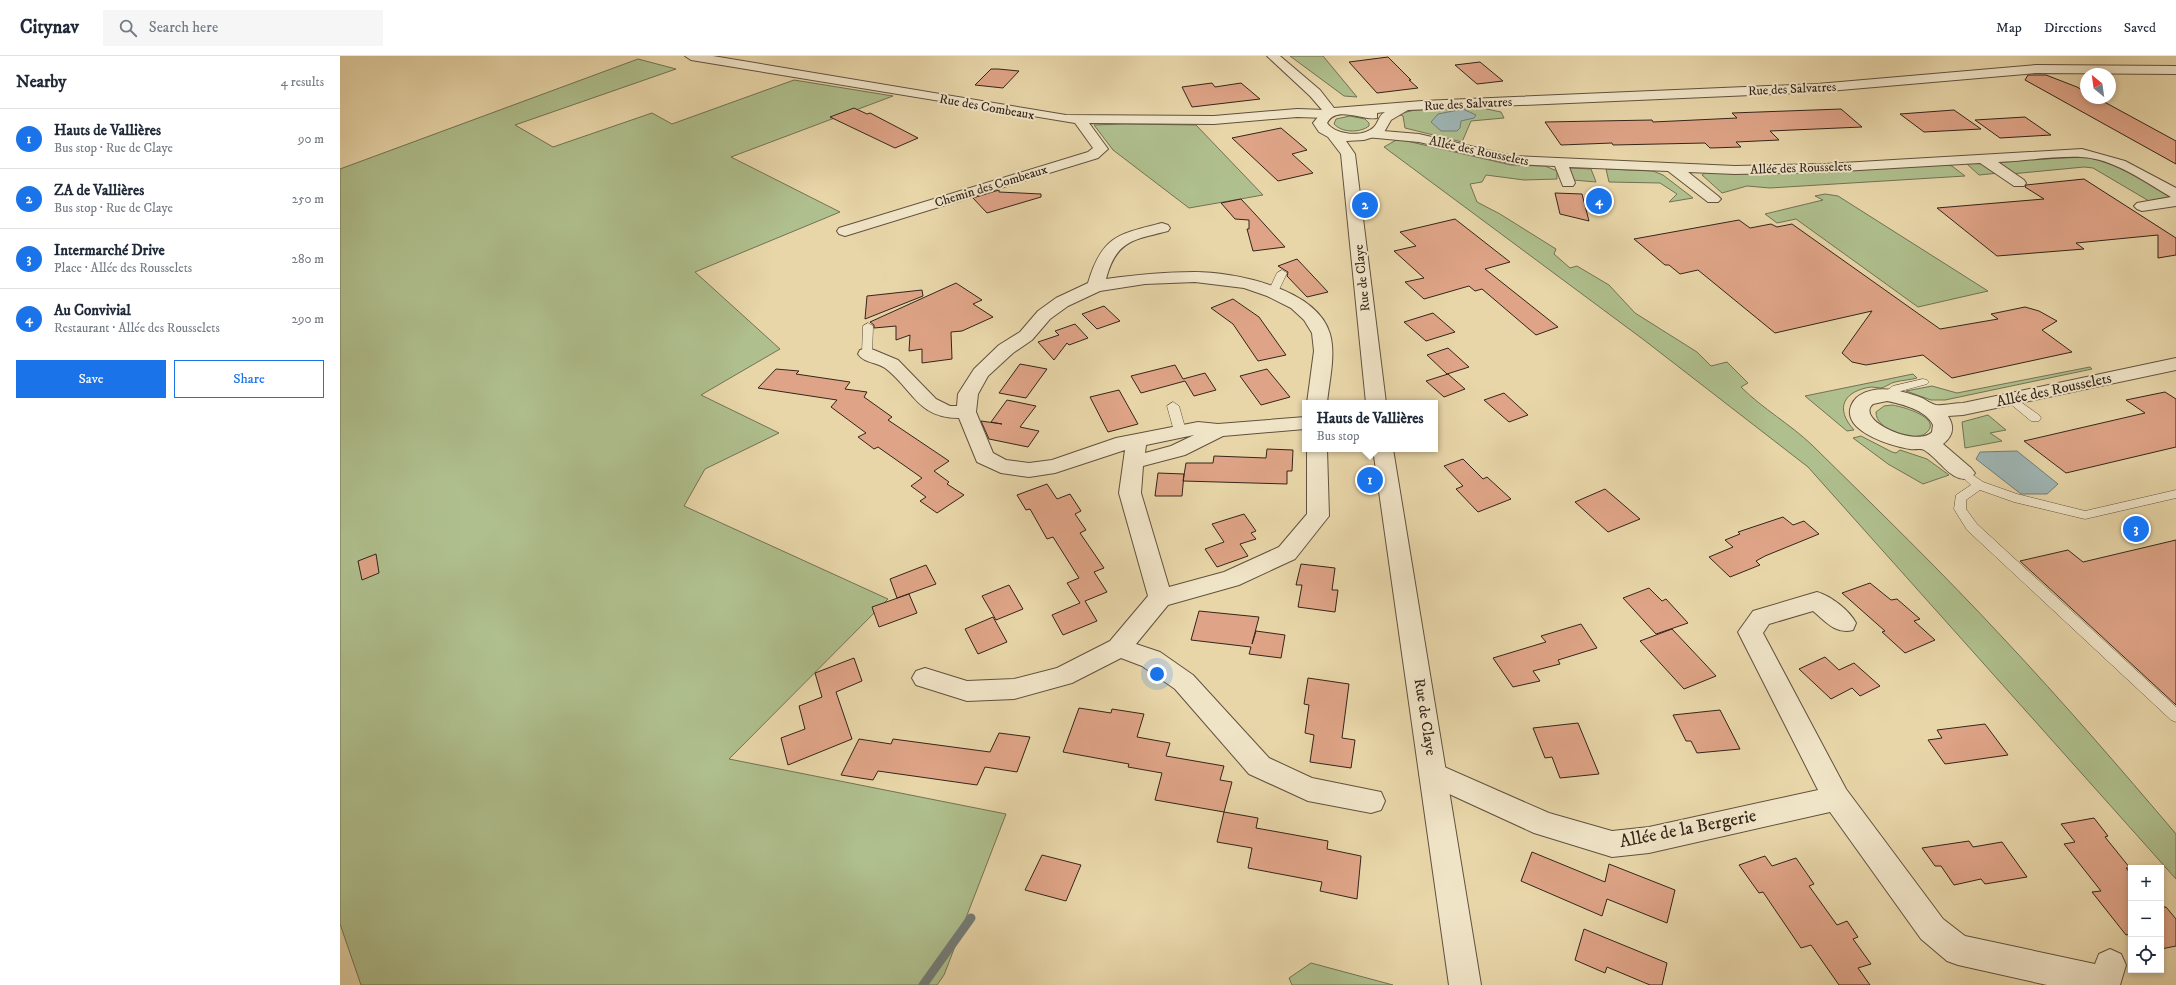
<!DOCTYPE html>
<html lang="en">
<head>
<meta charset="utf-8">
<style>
  :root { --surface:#fff; --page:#f6f6f7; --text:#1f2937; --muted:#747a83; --line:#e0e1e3; --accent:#1a73e8 }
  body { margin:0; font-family:"IM FELL DW Pica",serif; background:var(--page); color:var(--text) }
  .controls { position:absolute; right:12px; bottom:12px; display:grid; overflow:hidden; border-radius:0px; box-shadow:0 2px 6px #0003 }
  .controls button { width:36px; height:36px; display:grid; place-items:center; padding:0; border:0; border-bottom:1px solid var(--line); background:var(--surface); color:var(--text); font:20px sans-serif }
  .compass { position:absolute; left:1740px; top:12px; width:36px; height:36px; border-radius:50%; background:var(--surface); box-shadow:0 2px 6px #0003; rotate:331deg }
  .you { position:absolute; left:817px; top:618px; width:14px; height:14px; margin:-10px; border:3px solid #fff; border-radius:50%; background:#1a73e8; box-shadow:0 0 0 6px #1a73e833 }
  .badge { display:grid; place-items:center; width:26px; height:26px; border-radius:50%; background:var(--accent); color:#fff; font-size:13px; font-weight:700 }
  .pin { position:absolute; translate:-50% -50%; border:2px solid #fff; box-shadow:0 1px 4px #0006 }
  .popup { position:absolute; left:962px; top:344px; width:136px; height:52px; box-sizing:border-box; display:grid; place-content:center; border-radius:0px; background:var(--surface); filter:drop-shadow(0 1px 3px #0005); font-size:13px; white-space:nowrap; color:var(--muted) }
  .popup b { font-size:15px; color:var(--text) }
  .popup::after { content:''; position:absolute; left:50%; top:100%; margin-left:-8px; border:8px solid transparent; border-top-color:var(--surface) }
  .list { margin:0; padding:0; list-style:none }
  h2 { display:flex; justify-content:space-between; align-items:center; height:52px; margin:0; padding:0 16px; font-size:17px }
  h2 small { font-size:13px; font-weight:400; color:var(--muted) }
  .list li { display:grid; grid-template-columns:26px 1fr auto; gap:12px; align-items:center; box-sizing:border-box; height:60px; padding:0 16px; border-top:1px solid var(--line) }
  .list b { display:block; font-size:15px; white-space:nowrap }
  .list p { margin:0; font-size:13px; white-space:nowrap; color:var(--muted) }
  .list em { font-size:13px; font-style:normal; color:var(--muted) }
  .actions { display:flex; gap:8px; padding:12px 16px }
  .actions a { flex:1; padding:9px 0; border:1px solid var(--accent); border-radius:0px; text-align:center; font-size:14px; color:var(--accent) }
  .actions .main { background:var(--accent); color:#fff }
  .icon { flex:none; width:22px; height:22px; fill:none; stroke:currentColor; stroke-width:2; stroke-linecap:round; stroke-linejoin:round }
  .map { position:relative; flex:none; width:1836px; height:929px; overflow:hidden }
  header { display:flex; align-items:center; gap:24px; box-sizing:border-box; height:56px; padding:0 20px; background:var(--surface); border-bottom:1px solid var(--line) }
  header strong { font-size:19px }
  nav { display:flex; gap:22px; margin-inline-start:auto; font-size:14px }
  .search { width:280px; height:36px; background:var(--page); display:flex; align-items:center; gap:10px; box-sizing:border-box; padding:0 14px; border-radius:0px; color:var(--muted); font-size:15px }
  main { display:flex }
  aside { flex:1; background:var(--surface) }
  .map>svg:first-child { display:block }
  .green { fill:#afbf8d; stroke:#727254 }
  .water { fill:#9eb6b6; stroke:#747c78 }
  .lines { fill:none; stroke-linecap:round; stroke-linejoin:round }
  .stream { stroke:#747c78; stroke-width:9 }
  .building { fill:#dfa487; stroke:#34251a }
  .service-casing { stroke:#61513e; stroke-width:1 }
  .minor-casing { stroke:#61513e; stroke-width:2 }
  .tertiary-casing { stroke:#61513e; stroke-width:2 }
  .service { fill:#f0e4c7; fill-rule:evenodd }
  .minor { fill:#f0e4c7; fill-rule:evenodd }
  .tertiary { fill:#f0e4c7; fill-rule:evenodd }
  .labels { text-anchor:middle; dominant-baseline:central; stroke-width:4; stroke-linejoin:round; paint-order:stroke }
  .far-street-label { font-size:13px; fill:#34251a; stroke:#f0e4c7 }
  .street-label { font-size:15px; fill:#34251a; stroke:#f0e4c7 }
  .near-street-label { font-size:18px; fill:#34251a; stroke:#f0e4c7 }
</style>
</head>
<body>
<header>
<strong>Citynav</strong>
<div class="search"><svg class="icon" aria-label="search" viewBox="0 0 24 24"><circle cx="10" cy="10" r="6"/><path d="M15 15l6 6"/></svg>Search here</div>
<nav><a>Map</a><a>Directions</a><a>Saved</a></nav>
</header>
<main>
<aside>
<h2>Nearby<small>4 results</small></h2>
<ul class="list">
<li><span class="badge">1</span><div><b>Hauts de Vallières</b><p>Bus stop · Rue de Claye</p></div><em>90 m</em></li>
<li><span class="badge">2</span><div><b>ZA de Vallières</b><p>Bus stop · Rue de Claye</p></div><em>250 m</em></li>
<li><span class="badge">3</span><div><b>Intermarché Drive</b><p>Place · Allée des Rousselets</p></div><em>280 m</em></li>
<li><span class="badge">4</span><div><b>Au Convivial</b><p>Restaurant · Allée des Rousselets</p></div><em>290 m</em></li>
</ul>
<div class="actions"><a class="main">Save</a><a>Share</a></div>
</aside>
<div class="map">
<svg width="1836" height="929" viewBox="0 0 1836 929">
  <rect width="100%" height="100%" fill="#e8d6a9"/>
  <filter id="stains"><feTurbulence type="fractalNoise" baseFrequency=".005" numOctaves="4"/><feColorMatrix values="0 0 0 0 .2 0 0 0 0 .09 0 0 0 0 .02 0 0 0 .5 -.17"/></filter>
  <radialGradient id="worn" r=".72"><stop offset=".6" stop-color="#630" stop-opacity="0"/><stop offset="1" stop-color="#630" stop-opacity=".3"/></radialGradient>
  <!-- green -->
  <path class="green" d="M950,0h33l34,41 -13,-1z
    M298,3l38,10 -161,56 38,22 99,-34 20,11 122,-44 99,16 -162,61 109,55 -145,60 85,77 -79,46 78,38 -74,36 -21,37 204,93 -159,160 277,55 -62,161 -7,10h-576l-21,-61v-755z
    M1137,51l24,5 3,6 -33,3 -9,21 -57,-14 -2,-12 -5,-2 17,-4z
    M1010,60l15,3 4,4v3c-9,7 -27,7 -35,-2l2,-5z
    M784,68l72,1 67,70 -74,13 -76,-58 -19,-25z
    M1058,83l113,26 34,1 12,5v8l-33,1 -38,-5 -4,7 -12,2 7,18 23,12 56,35 -2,5 16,14 7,-2 32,19 26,28 62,39 14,14 16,-4 21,21 -7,4c22,22 49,37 71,58 65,64 130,127 192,194 59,63 116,129 172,195v45l-368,-412 -164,-127 -260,-193z
    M1736,99c38,6 62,23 94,42l-21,4 -56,-33 -9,-1 -73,7 -17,-13z
    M1630,106l14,2 15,9 -20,2 -12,-11z
    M1605,108l7,2 13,10 -195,12 -23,-2 -25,7 -20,-18 4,-3z
    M1230,112l21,1 5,13 -23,-2z
    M1266,113l47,2 10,4 30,23 -24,4 8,-8 -17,-11 -51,-1z
    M1485,138l13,2 150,95 -70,16 -122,-88 -19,4 -12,-9 58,-14 -8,-4z
    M1750,311l2,2 -147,31h-14l-25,-9 26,-5 25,7z
    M1573,318l4,4c-7,2 -14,2 -22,4 -5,1 -9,5 -14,6 -3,0 -7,-1 -10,-1 -27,4 -37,21 -17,43l-7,1 -42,-35z
    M1552,349c9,1 52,13 34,28 -12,10 -51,-3 -50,-21l8,-6z
    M1648,359l18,15 -16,3 12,8 -37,7 -3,-26z
    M1521,380l31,16 4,1 4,-3 27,9 22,16 -26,9 -35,-20 -35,-26z
    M971,907l82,22h-101l-3,-7z"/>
  <!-- water -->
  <path class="water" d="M1123,53l13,6 -2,3 -13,3 -1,7 -3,3h-16l-10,-9 7,-8z
    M1677,395l41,33 -11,10h-26l-45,-35 4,-7z"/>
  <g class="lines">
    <!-- stream -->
    <path class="stream" d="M583,929l48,-67"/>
  </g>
  <!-- building -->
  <path class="building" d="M1048,1l23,23h-2l9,8 -41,5 -28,-31z
    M1140,6l23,19 -26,3 -22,-19z
    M651,13h7l21,2 -16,17 -28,-3z
    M1688,19h18l31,12 9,5v6h11l79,43v23l-151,-84z
    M872,27l3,4 26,-4 19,16 -68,8 -10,-20z
    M514,52l13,6 3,-1 48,25 -23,10 -65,-31z
    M1501,53l21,18 -92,4 9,9 -43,2 5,5 -31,1 -5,-5 -92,2 -1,-2 -51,2 -16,-23 107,-2 1,2 84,-4 -5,-5z
    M1614,54l27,19 -57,3 -24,-18z
    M1685,61l26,18 -51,3 -25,-18z
    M941,72l26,22 -15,4 21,19 -35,8 -46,-43z
    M1744,123l92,59v17l-18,3v-23l-82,8 8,6 -87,7 -60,-48 107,-9 -19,-12 1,-2z
    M659,134v2l42,2v3l-54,16 -14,-15z
    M1215,137l27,1 7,27 -29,-7z
    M901,143l14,15 30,33 -32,4 -6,-22h2v-9l-14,-1 -14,-16z
    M1115,163l55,43 -25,7 73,58 -22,8 -54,-46 -7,2 -6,-5 -45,13 -19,-17 19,-4 -30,-27 22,-5 -16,-14z
    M1399,164l11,8 21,-4 6,3 15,-3 148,105 58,-10 -7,-5 34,-7 14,4 18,10 -15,9 30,22 -120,26 -29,-23 -57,10 -14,-3 -10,-9 30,-42 -97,22 -77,-63 -18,4 -11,-9h-4l-31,-26z
    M957,203l31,33 -21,5 -20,-21 1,-4 -10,-6z
    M616,227l26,17 -9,4 20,13 -31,14 -11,1 1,27 -30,4v-14l-13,2 1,-16 -14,5v-14l-22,2v-3l-4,-3z
    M582,234l1,6 -58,23 2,-23z
    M893,243l26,18 27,38 -28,6 -25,-37 -22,-16z
    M764,250l16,15 -23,8 -15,-15z
    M1093,257l22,19 -29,9 -22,-19z
    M735,268l13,14 -19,7 -2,-2 -13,17 -16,-18 21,-7 -4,-4z
    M1108,292l21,19 -22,7 -20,-19z
    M680,308l27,5 -21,29 -27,-5z
    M835,309l8,14 22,-6 11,17 -22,6 -9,-15 -44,12 -10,-17z
    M436,313l23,2 -3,3 54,8 -5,7 22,3 -3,5 28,20 -4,3 61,41 -15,10 15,11 -2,2 17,11 -27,18 -17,-12 6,-4 -15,-11 11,-8 -44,-31 -4,2 -16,-12 8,-4 -35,-26 6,-7 -79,-12z
    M927,313l23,28 -29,8 -21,-29z
    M1108,318l17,15 -21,8 -18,-16z
    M779,334l19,34 -30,8 -18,-35z
    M1825,336l11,7v48l-110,26 -42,-32 121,-28 -19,-13z
    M1164,337l24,22 -19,7 -25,-22z
    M667,344l29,6 -16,21 19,4 -11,16 -39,-8 -8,-18 21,3 -11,-2z
    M927,393l26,1 -1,21h-5v13l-104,-3 3,-18h27l1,-7 52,2z
    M1123,403l20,20 4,-2 24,22 -33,13 -22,-23 7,-3 -19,-20z
    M818,417l26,1 -2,22h-27z
    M707,428l10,15 13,-5 11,17 -6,3 11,16 -6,3 24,35 -10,4 13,20 -22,9 12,20 -34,14 -11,-20 28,-12 -13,-20 12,-5 -26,-41 -6,2 -17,-30 -4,1 -9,-15z
    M1265,433l35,30 -32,13 -33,-30z
    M904,458l12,17 -5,2 5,6 -16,5 8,12 -31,11 -12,-18 19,-7 -12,-18z
    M1443,461l10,8 11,-4 15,13 -54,22 -9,5 4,4 -30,12 -21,-20 24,-10 -8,-7 15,-6 -2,-2z
    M1836,484v165l-156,-144 48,-11 15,12z
    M36,498l3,19 -17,7 -4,-19z
    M961,508l34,4 -3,22h6l-3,22 -37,-5 4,-22h-6z
    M586,509l10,19 -39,14 -7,-19z
    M1530,527l21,17 6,-1 23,20 -6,2 21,19 -30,13 -23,-21 3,-1 -43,-38z
    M669,529l14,24 -27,11 -14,-24z
    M1309,532l13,13 4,-2 22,24 -32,11 -33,-36z
    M569,538l8,19 -38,14 -7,-20z
    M859,555l60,6 -7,27 4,-13 29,4 -4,23 -32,-4 2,-7 -60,-7z
    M653,561l14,25 -29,12 -13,-25z
    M1241,568l16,24 -39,12 2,4 -27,7 7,10 -27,6 -20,-29 53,-16 -5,-6z
    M1332,573l33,35 11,12 -32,13 -44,-48z
    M1485,601l14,13 15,-7 26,23 -20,10 -8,-8 -21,11 -32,-30z
    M514,602l8,23 -26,11 16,47 -64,26 -7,-27 24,-9 -6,-23 23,-9 -7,-24z
    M968,622l41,6 -7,54 13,2 -4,28 -41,-6 4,-27 -9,-2 4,-28 -5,-1z
    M739,652l32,5 1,-4 32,5 -7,23 33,6 -4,13 58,10 -4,14 12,2 -8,30 -69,-12 7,-27 -34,-6 1,-3 -66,-12z
    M1380,654l20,39 -43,4 -6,-12h-5l-13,-26z
    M1238,667l21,51 -39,4 -8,-21 -7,1 -12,-30z
    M1645,668l23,31 -63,9 -17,-24 14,-2 -5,-8z
    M659,677l31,4 -13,35 -32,-5 -8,18 -99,-14 -5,9 -32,-5 18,-36 32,5 2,-5 97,13z
    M884,756l34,6 -2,10 72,13 -1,8 34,7 -4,43 -37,-8 2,-9 -74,-14 4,-20 -35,-6z
    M1754,762l14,18 -3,1 25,31h-4l5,6v60l-5,1 -34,-43 9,-1 -37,-47 11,-2 -14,-18z
    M1629,785l4,6 29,-5 25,35 -42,7 -4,-5 -27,6 -13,-19h-6l-13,-18z
    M1192,796l73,30 4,-18 66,26 -8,33 -60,-24 -5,17 -81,-35z
    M702,799l39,10 -15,36 -41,-11z
    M1425,800l7,10 24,-8 18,26 -5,2 28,39 10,-4 11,16 -5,2 18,25 -13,4 12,17h-31l-28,-40 -10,3 -38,-56 -4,1 -20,-28z
    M1821,851h5l10,12v27l-15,3z
    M1244,873l83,34 -5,22h-12l-43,-18 -2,6 -30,-13z"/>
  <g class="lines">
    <!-- service casing -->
    <g class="service-casing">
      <path id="service" d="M942,214l5,3 -9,19 -1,2h-8l-1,-2 9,-19z
        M528,267l5,3 -1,28 -5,3 -5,-3 1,-28z
        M1583,323l4,1 2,2 -2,2 -26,7 -14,7 -6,-3 12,-9z
        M1671,339l28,20 2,3 -2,3h-8l-24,-20 -2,-2 2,-2z
        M833,346l6,4 7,25 -2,3 -4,1 -6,-4 -7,-25z
        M1624,413l19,13 34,12 68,17 91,-21v8l-91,21 -71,-17 -34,-12 -14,10v9l11,15 199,183v15l-5,-2 -204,-190 -13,-21 2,-14 15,-10 -13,-12z"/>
    </g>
    <!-- minor casing -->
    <g class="minor-casing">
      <path id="minor" d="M345,0h28l353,59 148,1 83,-7 30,1 7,4 -7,4 -30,-1 -83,7 -125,-1 19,26 -10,9 -253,78 -6,-2 -2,-3 2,-3 249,-76 5,-4 -18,-25 -384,-63z
        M1031,74l48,4 94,22 222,10 90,-2 257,-15 43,12 51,27v18l-34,5 -5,-2 -3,-3 3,-3 34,-6c-26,-15 -58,-39 -90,-40 -27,-1 -56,4 -83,5l26,18 2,3 -2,3h-10l-34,-23 -155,9 -90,2 -47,-2 30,24 3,3 -3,3h-10l-40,-31 -99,-4 6,16 -2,3h-10l-8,-20 -42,-2 -94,-22 -53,-5 -2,-3z
        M822,167l6,2 2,3 -2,3c-36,9 -52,10 -62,48 29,-4 58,-7 88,-7 40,0 123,16 136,62 6,21 -1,48 -3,69h-20l7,-52 -2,-18 -8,-13 -13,-12 -24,-12 -23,-8 -49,-6 -50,2 -45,7 -32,15 -18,13 -18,21 -19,13 -25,23 -10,18 -2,18 17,41 13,7 23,3 23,-3 64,-22 82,-16 20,2 87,-7v12l-82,7 -38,19 -42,11 -2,27 28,94 55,-15 55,-25 28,-33v-65h20l2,67 -34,43 -56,26 -71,20 -32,39 24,8 33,23 76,83 43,20 69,14 4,9 -4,9 -10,3 -63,-12 -59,-27 -74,-85 -33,-23 -21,-8 -49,25 -58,16 -47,2 -51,-16 -4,-7 4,-7 9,-3 42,13 47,-2 43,-11 53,-27 38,-45 -29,-103 6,-43 -70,23 -26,4 -28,-4 -24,-11 -18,-44c-42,0 -46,-29 -74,-50 -9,-6 -21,-5 -27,-14l2,-4 7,-2 7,2 24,10 38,39 14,7h7l1,-12 16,-25 25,-24 21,-13 18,-21 18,-13 32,-15c14,-47 30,-49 74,-60zM854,379l-23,11 -26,7 1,-8z
        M1836,302v12l-213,45 -15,1c7,11 5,20 -5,28l28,24 4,5 -4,5c-20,6 -31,-19 -47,-28 -3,-2 -10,0 -14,-1 -17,-3 -63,-16 -60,-39 1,-6 5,-12 10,-15 19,-11 43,-4 62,3 4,2 9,6 14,7 8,1 19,-2 27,-2zM1547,345c15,3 39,9 46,24l-1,7c-15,16 -78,-12 -59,-28z
        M1477,536c14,4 32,18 39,31l-3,7c-17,5 -28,-9 -40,-19l-44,13 -6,9 83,156 97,130 22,17 130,28 4,-10 11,-5 11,5 5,11 -6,20h-73l-89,-20 -11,-4 -26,-22 -91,-127 -181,41 -37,4 -78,-24 -111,-51 -4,-8 4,-8 10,-4 116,51 63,18 37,-4 169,-37 -80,-158 15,-21z"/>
    </g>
    <!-- tertiary casing -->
    <g class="tertiary-casing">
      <path id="tertiary" d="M927,0h13l40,34 14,18 88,-7 395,-17 219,-19 140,1v8l-140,-1 -219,19 -409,18 -17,10 -8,14 -19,6 -18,1 9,13 31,249h-20l-25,-249 -13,-17 -9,-5 -6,-9 10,-12 -13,-15zM1045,56c-7,4 -6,10 -11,15 -11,11 -39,8 -47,-4 9,-18 36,-2 50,-5v-5z
        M1033,393h20l88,536h-32z"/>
    </g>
    <!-- service -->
    <use href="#service" class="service"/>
    <!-- minor -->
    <use href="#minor" class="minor"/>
    <!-- tertiary -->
    <use href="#tertiary" class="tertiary"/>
  </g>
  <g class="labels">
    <!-- far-street labels -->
    <g class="far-street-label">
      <text transform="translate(1452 33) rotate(-3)">Rue des Salvatres</text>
      <text transform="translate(1128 48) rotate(-3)">Rue des Salvatres</text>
      <text transform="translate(647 51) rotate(10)">Rue des Combeaux</text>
      <text transform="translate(1139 95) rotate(12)">Allée des Rousselets</text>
      <text transform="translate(1461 112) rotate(-2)">Allée des Rousselets</text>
      <text transform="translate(651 130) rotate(-17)">Chemin des Combeaux</text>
      <text transform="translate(1022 222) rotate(-96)">Rue de Claye</text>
    </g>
    <!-- street labels -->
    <g class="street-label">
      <text transform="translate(1714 334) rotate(-12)">Allée des Rousselets</text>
      <text transform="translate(1085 661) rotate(81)">Rue de Claye</text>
    </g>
    <!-- near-street labels -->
    <g class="near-street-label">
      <text transform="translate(1348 773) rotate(-11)">Allée de la Bergerie</text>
    </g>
  </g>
  <rect width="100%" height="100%" filter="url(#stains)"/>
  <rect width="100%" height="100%" fill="url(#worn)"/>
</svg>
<div class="controls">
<button>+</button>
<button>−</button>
<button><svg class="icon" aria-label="locate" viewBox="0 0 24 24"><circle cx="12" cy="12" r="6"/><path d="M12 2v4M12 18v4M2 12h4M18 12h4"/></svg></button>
</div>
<svg class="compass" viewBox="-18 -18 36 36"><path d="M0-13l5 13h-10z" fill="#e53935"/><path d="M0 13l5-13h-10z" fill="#747a83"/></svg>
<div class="you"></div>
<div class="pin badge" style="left:1030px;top:424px">1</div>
<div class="popup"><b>Hauts de Vallières</b>Bus stop</div>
<div class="pin badge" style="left:1025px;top:149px">2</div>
<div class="pin badge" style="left:1796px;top:473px">3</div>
<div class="pin badge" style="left:1259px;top:145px">4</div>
</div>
</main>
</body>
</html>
